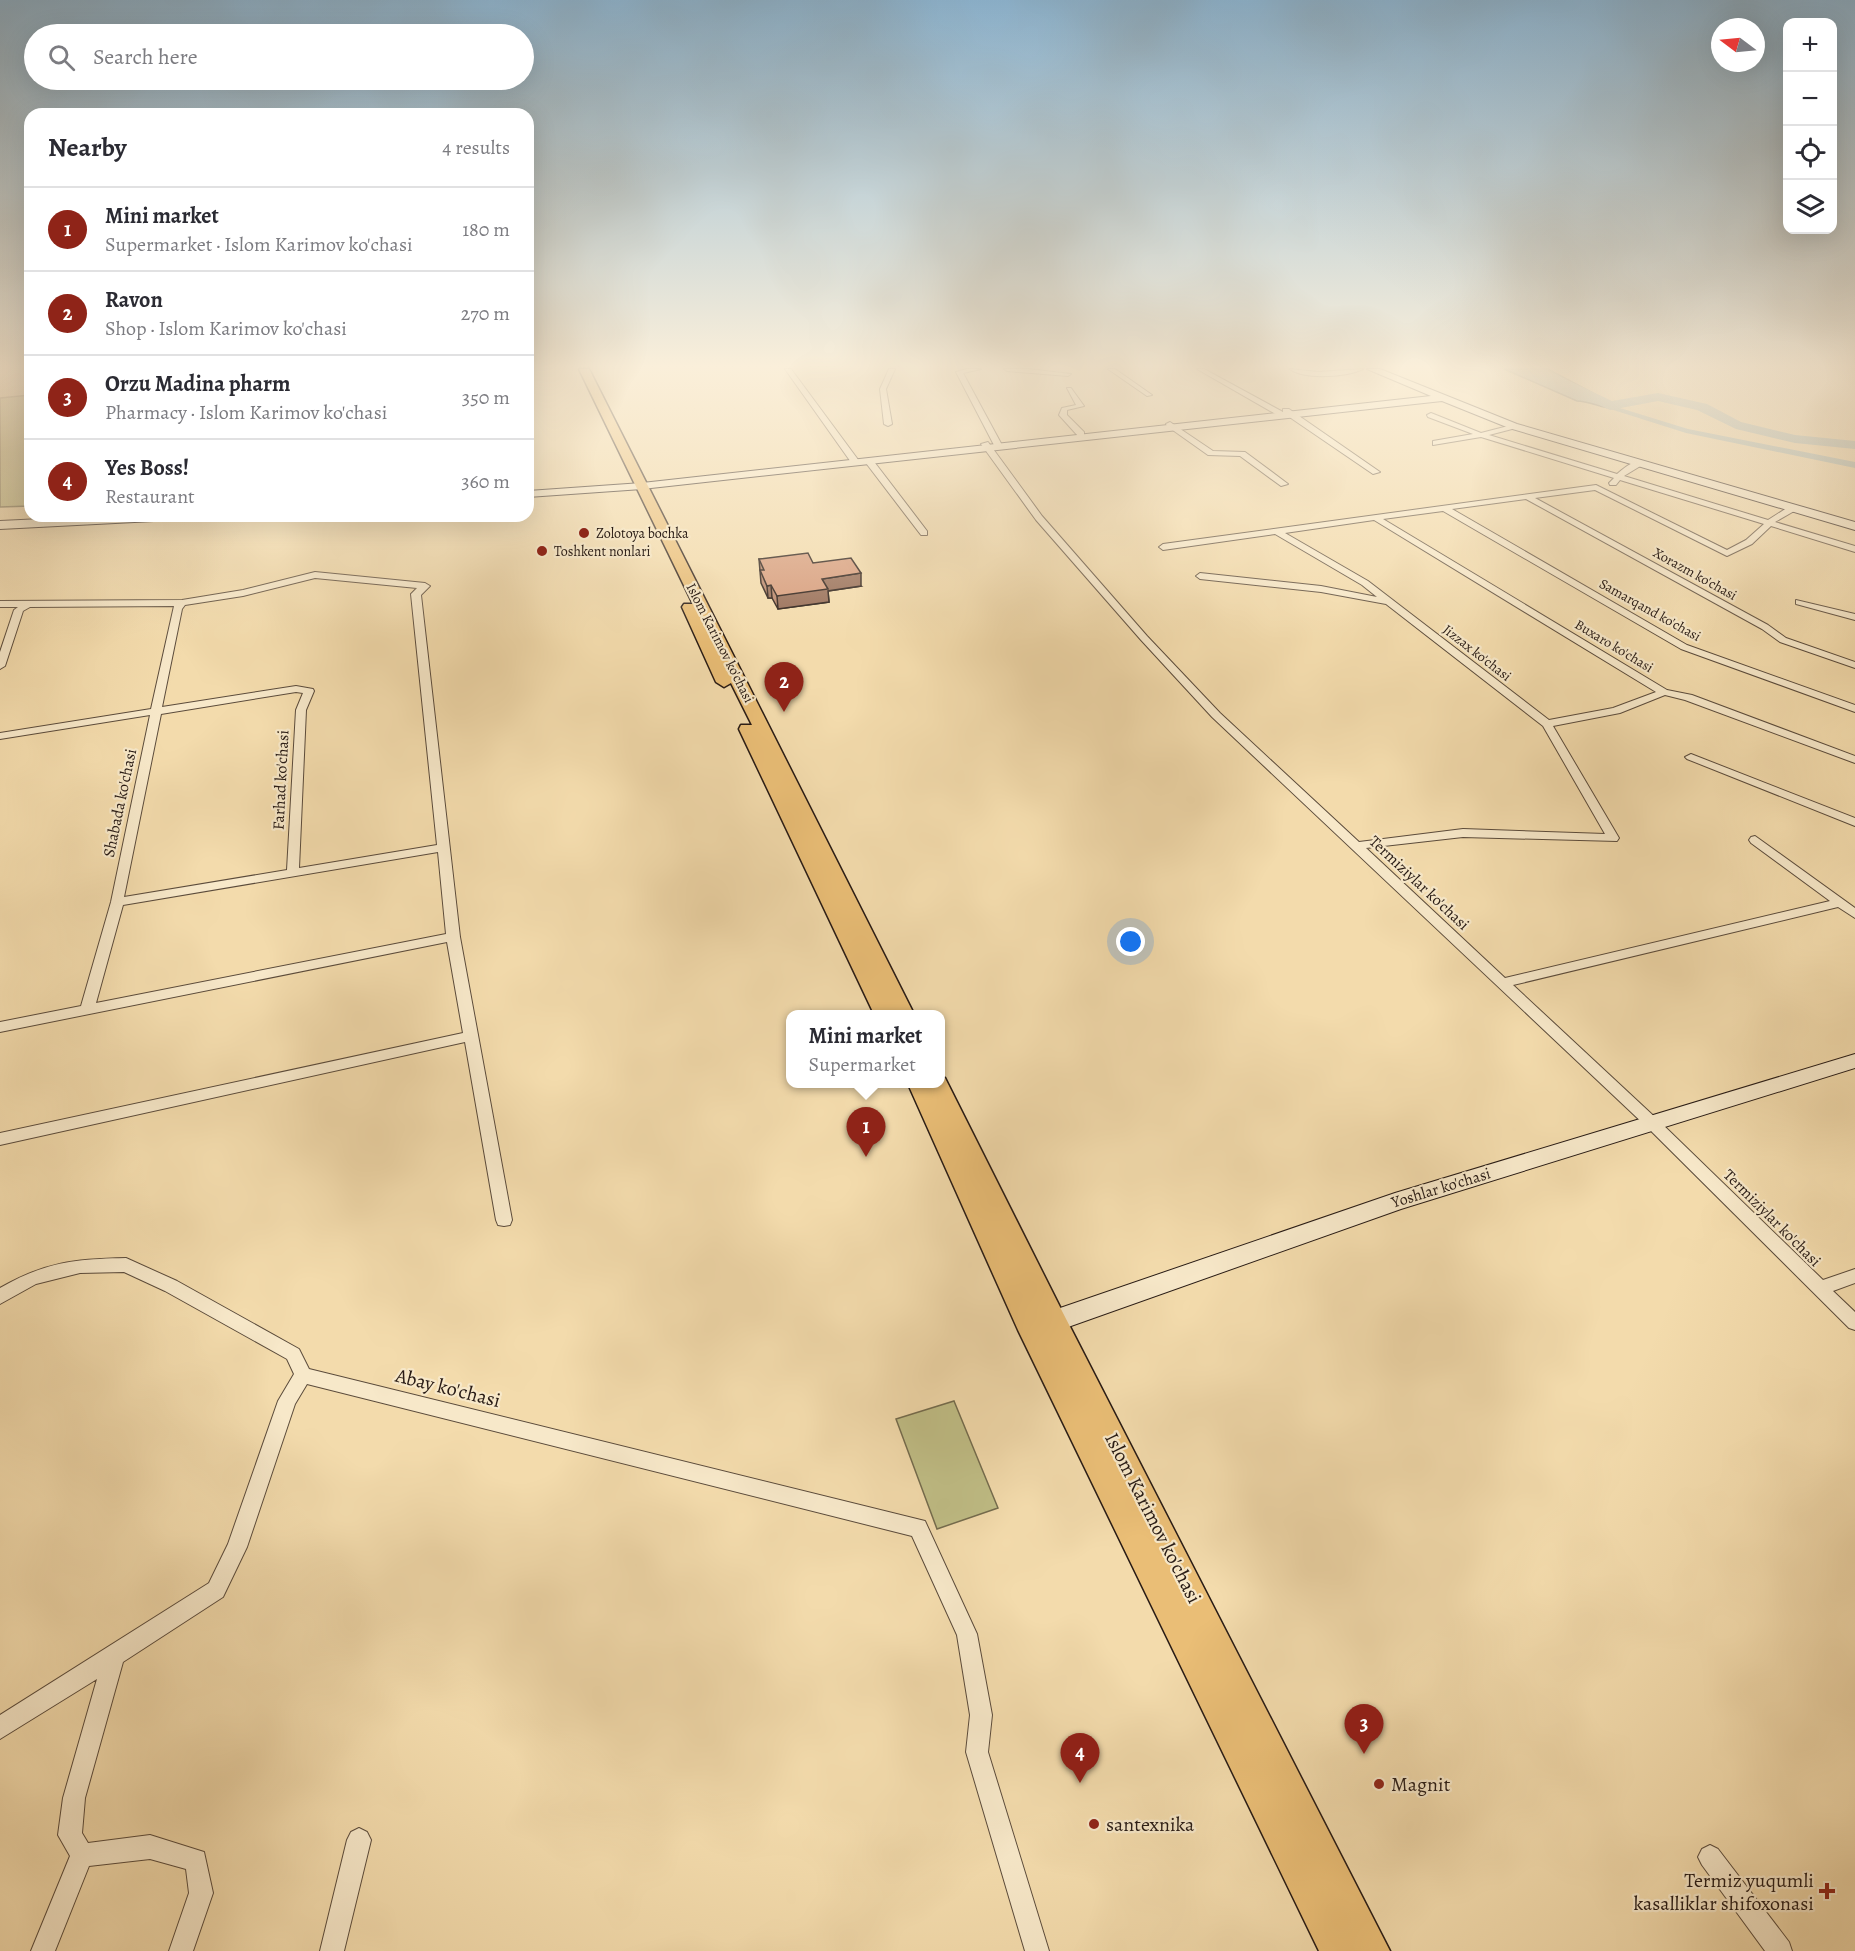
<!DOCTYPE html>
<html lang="en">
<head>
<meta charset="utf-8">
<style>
  :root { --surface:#fff; --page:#f7f7f7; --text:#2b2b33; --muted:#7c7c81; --line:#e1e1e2; --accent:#8f2418 }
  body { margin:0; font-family:Alegreya,serif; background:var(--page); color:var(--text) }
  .controls { position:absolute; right:18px; top:18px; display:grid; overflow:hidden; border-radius:12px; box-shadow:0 6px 24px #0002 }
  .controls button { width:54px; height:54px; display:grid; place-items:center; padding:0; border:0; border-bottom:2px solid var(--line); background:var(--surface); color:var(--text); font:30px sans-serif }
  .compass { position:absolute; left:1711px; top:18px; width:54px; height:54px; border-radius:50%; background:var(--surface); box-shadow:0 6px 24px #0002; rotate:286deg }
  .you { position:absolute; left:1131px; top:942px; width:21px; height:21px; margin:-15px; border:4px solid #fff; border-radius:50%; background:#1a73e8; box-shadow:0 0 0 9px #1a73e833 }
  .badge { display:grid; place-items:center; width:39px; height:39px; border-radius:50%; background:var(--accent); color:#fff; font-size:20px; font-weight:700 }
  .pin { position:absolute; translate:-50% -50px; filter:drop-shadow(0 2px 3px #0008) }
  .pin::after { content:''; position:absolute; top:32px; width:21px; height:18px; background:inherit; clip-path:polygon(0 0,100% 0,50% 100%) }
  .popup { position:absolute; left:786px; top:1010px; width:159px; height:78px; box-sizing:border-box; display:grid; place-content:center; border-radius:12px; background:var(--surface); filter:drop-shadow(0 2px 4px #0005); font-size:20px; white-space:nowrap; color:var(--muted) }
  .popup b { font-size:22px; color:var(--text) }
  .popup::after { content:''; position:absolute; left:50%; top:100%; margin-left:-12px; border:12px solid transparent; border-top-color:var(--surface) }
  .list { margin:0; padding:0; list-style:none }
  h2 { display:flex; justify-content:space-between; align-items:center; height:78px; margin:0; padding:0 24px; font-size:26px }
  h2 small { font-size:20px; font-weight:400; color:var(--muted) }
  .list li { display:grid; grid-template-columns:39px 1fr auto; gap:18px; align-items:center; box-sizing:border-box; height:84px; padding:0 24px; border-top:2px solid var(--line) }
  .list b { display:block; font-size:22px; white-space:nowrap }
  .list p { margin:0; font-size:20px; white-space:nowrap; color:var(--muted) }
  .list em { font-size:20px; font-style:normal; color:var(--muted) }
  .icon { flex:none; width:33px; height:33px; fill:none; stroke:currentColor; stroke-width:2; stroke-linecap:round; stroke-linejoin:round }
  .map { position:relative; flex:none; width:1855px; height:1951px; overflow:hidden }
  .search { position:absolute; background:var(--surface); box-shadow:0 6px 24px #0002; left:24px; top:24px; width:510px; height:66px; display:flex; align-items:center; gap:15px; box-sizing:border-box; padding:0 21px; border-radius:33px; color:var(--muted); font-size:22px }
  .panel { position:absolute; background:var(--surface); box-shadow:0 6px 24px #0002; left:24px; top:108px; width:510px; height:414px; border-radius:18px }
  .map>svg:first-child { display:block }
  .green { fill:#c0be86; stroke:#746c4e; stroke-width:1.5 }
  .water { fill:#a2b8b6; stroke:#717976; stroke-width:1.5 }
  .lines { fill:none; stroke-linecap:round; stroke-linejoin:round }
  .canal { fill:#a2b8b6; fill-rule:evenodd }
  .river { fill:#a2b8b6; fill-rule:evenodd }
  .street-casing { stroke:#5b4b3b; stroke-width:2 }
  .secondary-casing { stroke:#281b15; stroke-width:2 }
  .primary-casing { stroke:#281b15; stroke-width:3 }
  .street { fill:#f7e8c9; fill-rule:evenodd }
  .secondary { fill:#f7e8c9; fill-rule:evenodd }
  .primary { fill:#eabe76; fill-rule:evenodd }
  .wall { fill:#b8856a; stroke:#281b15; stroke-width:1.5 }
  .shaded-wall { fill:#966c56; stroke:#281b15; stroke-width:1.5 }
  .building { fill:#d69b7b; stroke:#281b15; stroke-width:1.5 }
  .poi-dot { fill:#8f2418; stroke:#f7e8c9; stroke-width:2 }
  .labels { text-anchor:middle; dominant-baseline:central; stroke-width:4.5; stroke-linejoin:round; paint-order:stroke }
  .far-poi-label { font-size:14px; fill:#281b15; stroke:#f7e8c9; text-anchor:start }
  .far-street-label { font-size:14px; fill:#281b15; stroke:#f7e8c9 }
  .street-label { font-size:16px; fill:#281b15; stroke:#f7e8c9 }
  .near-street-label { font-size:20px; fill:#281b15; stroke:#f7e8c9 }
  .near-poi-label { font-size:20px; fill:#281b15; stroke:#f7e8c9; text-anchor:start }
</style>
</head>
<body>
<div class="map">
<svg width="1855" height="1951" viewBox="0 0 1855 1951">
  <rect width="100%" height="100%" fill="#f3dbac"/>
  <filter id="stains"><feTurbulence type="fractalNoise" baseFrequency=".00333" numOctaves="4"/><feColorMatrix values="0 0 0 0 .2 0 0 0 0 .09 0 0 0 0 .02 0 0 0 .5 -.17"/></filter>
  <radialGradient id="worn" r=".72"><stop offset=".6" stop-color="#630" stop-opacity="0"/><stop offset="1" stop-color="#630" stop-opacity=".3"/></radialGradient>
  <!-- green -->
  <path class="green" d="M30,395v111l-30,1v-109z
    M954,1401l44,107 -61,21 -41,-110z"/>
  <!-- water -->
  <path class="water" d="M1504,369h44l71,38c-15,4 -27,-6 -42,-6z"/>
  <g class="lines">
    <!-- canal -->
    <path class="canal" d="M1607,404l81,25 167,33v6l-169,-35 -79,-25z"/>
    <!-- river -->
    <path class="river" d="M1528,369h16l68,32 46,-8 49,11 34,18 54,13 60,6v8l-60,-6 -59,-14 -39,-19 -39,-9 -48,9 -81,-38z"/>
    <!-- street casing -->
    <g class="street-casing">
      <path id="street" d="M785,369h6l68,92v4h-6z
        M889,369h6l-9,20 6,35 -4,2 -4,-2 -4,-35z
        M967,369h14l-18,4 40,74 -1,2 -7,-2 -39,-75z
        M1004,369h24l43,5 -3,2 -61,-5z
        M1108,369h7l37,26 -5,1z
        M1197,369h7l79,43v-3h6l91,63 -7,2 -88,-60 -6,2z
        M1290,369l28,3 45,-3c-16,8 -59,11 -73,0z
        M1067,388h4l13,18 -17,4v5l17,17v4h-6l-19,-21 3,-7 14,-3z
        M1431,413l50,20 35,-9v4l-27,7 128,39c7,-6 15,-13 25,-13v4l-18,11 144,44 22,-14h6v4l-21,12 80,24v6l-84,-26 -19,18 -25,12 -132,-66 -60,8 233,127 18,13 69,24v6l-75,-26 -18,-13 -236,-130 -74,10 235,136 168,60v7l-174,-63 -238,-138 -60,8 284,171 25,5 163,61v7l-170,-63 -20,-5 -45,18 -67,13 66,112 -2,3 -154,-4 -97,11 139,130 325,-77 -79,-58 -2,-3 2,-3 4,-1 100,72v10l-17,-11 -325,78 145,135 165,160 32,-11v14l-22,8 22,21v18l-6,-2 -201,-200 -436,-411 -71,-77 -105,-120 -55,-76 7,-2 54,74 105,120 73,77 139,129 104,-13 142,5 -62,-108 -157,-122 -65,-12 -121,-13 -4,-3 4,-3 121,13 56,11 -15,-12 -87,-51 -112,16 -4,-3 4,-3 433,-59 131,65 19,-10 18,-16 -144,-44 -4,5h-6l-1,-2 5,-5 -133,-41 -48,8v-4l40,-7 -45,-17 -1,-2zM1374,520l282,172 -43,16 -64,12 -181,-139 -83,-48z
        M1170,422l43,29 32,1 43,32 -7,2 -41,-30 -32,-1 -41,-29 -1,-2z
        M866,459h6l55,72v4h-6l-55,-72z
        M315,572l110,11 5,3 -9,9 39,342 52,283 -2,5 -6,1 -6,-1 -2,-5 -31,-178 -465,103v-12l463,-100 -16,-91 -447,90v-10l81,-16 30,-104 39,-187 -150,24v-6l151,-24 23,-103 -144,1 -7,4 -18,55 -5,3v-17l14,-42 4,-3h-18v-6l182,-1 61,-10zM315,578l102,10 -6,6 26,251 -138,23 7,-158 8,-19 -1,-2 -17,-3 -134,21 20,-98 3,-4 58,-9zM296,692l7,1 -7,17 -9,160 -163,27 37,-183zM438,852l8,82 -350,69 27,-98z
        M1796,600l59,14v6l-59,-16z
        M1691,754l164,64v8l-168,-67 -2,-2z
        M126,1258l51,23 122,68 10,20 616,152 52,113 15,81 -4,37 61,199h-24l-59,-199 4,-37 -13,-80 -45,-99 -605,-152 -12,20 -48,143 -24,50 -100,65 -38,136 -3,35 6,10 62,-8 54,17 9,41 -20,58h-24l20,-58 -3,-24 -36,-10 -61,7 -34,85h-24l39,-95 -12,-21 5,-37 34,-119 -97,60v-24l209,-132 19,-39 50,-143 16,-27 -7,-15 -122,-68 -41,-19 -44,1 -44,11 -36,20v-16c45,-26 75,-29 126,-30z
        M359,1828l8,4 4,8 -27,111h-24l27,-111 4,-8z
        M1710,1845l8,4 71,93 3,9h-27l-63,-86 -4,-8 4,-8z"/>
    </g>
    <!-- secondary casing -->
    <g class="secondary-casing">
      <path id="secondary" d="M1367,369h13l137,55 338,98v8l-346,-102 -67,-27 -800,88 -114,8v-6l114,-8 789,-87z
        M104,516h75l-6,4 -173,9v-8z
        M1855,1054v14l-454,141 -361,128 -9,-3 -4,-8 4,-8 364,-125z"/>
    </g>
    <!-- primary casing -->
    <g class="primary-casing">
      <path id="primary" d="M579,369h10l325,645h-40l-135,-285 2,-4h11l-21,-42 -7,4 -8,-5 -34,-75 2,-3h9z
        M941,1077l4,1 3,6 115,229 327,638h-71l-301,-621 -110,-246h33z"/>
    </g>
    <!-- street -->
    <use href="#street" class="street"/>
    <!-- secondary -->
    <use href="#secondary" class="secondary"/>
    <!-- primary -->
    <use href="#primary" class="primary"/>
  </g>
  <!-- wall -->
  <path class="wall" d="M759,559l54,4 48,23 -33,5 1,11 -51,7 -6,-11h-4l-7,-15z"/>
  <!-- shaded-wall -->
  <path class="shaded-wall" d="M861,573v13l-33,5 1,11 -51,7 -1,-13 45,-17z
    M771,585l1,13h-4l-1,-12z"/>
  <!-- building -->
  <path class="building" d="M808,553l5,10 38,-5 10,15 -39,6 6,10 -51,7 -6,-11 -4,1 -7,-16h4l-5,-11z"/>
  <!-- sky -->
  <linearGradient id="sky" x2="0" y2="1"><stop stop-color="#8cb6d4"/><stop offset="0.57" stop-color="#faefda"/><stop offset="1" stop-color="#faefda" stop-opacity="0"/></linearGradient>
  <rect width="1855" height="642" fill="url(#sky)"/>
  <!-- markers -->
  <g class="poi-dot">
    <circle cx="584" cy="533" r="6"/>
    <circle cx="542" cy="551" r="6"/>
    <circle cx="1379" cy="1784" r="6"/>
    <circle cx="1094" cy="1824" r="6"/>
    <path d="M1824 1882h6v6h6v6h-6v6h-6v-6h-6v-6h6z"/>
  </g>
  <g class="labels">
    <!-- far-poi labels -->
    <g class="far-poi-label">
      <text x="596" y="533">Zolotoya bochka</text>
      <text x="554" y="551">Toshkent nonlari</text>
    </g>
    <!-- far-street labels -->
    <g class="far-street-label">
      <text transform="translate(1695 574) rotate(29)">Xorazm ko'chasi</text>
      <text transform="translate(1650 610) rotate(29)">Samarqand ko'chasi</text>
      <text transform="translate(720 643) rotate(63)">Islom Karimov ko'chasi</text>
      <text transform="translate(1614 646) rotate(31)">Buxaro ko'chasi</text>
      <text transform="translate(1477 653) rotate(38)">Jizzax ko'chasi</text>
    </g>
    <!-- street labels -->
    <g class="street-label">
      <text transform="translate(281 780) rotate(-87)">Farhad ko'chasi</text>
      <text transform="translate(120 803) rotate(-78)">Shabada ko'chasi</text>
      <text transform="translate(1419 883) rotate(43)">Termiziylar ko'chasi</text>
      <text transform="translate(1441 1188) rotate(-17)">Yoshlar ko'chasi</text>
      <text transform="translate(1772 1218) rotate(45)">Termiziylar ko'chasi</text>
    </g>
    <!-- near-street labels -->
    <g class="near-street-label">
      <text transform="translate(448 1388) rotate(14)">Abay ko'chasi</text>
      <text transform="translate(1153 1518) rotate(63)">Islom Karimov ko'chasi</text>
    </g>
    <!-- near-poi labels -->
    <g class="near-poi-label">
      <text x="1391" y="1784">Magnit</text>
      <text x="1106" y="1824">santexnika</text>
      <text x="1814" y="1880" text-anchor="end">Termiz yuqumli<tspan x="1814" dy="23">kasalliklar shifoxonasi</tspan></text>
    </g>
  </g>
  <rect width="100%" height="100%" filter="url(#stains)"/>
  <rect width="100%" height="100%" fill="url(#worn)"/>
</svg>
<div class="controls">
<button>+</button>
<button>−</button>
<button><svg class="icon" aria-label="locate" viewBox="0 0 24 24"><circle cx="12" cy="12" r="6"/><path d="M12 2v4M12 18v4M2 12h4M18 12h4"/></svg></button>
<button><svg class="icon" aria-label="layers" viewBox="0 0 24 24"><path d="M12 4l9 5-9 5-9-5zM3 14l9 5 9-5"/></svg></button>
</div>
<svg class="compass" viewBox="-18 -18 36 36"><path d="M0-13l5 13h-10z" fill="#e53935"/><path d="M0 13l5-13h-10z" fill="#7c7c81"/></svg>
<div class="you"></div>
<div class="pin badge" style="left:866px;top:1157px">1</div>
<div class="popup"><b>Mini market</b>Supermarket</div>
<div class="pin badge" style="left:784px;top:712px">2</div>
<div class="pin badge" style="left:1364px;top:1754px">3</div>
<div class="pin badge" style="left:1080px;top:1783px">4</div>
<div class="search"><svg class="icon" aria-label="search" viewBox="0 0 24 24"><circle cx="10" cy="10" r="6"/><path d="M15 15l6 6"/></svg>Search here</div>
<section class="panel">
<h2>Nearby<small>4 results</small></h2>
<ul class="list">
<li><span class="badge">1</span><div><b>Mini market</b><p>Supermarket · Islom Karimov ko'chasi</p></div><em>180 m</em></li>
<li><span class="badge">2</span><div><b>Ravon</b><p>Shop · Islom Karimov ko'chasi</p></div><em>270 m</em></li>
<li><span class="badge">3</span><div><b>Orzu Madina pharm</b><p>Pharmacy · Islom Karimov ko'chasi</p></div><em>350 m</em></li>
<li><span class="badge">4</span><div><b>Yes Boss!</b><p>Restaurant</p></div><em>360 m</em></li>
</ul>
</section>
</div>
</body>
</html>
